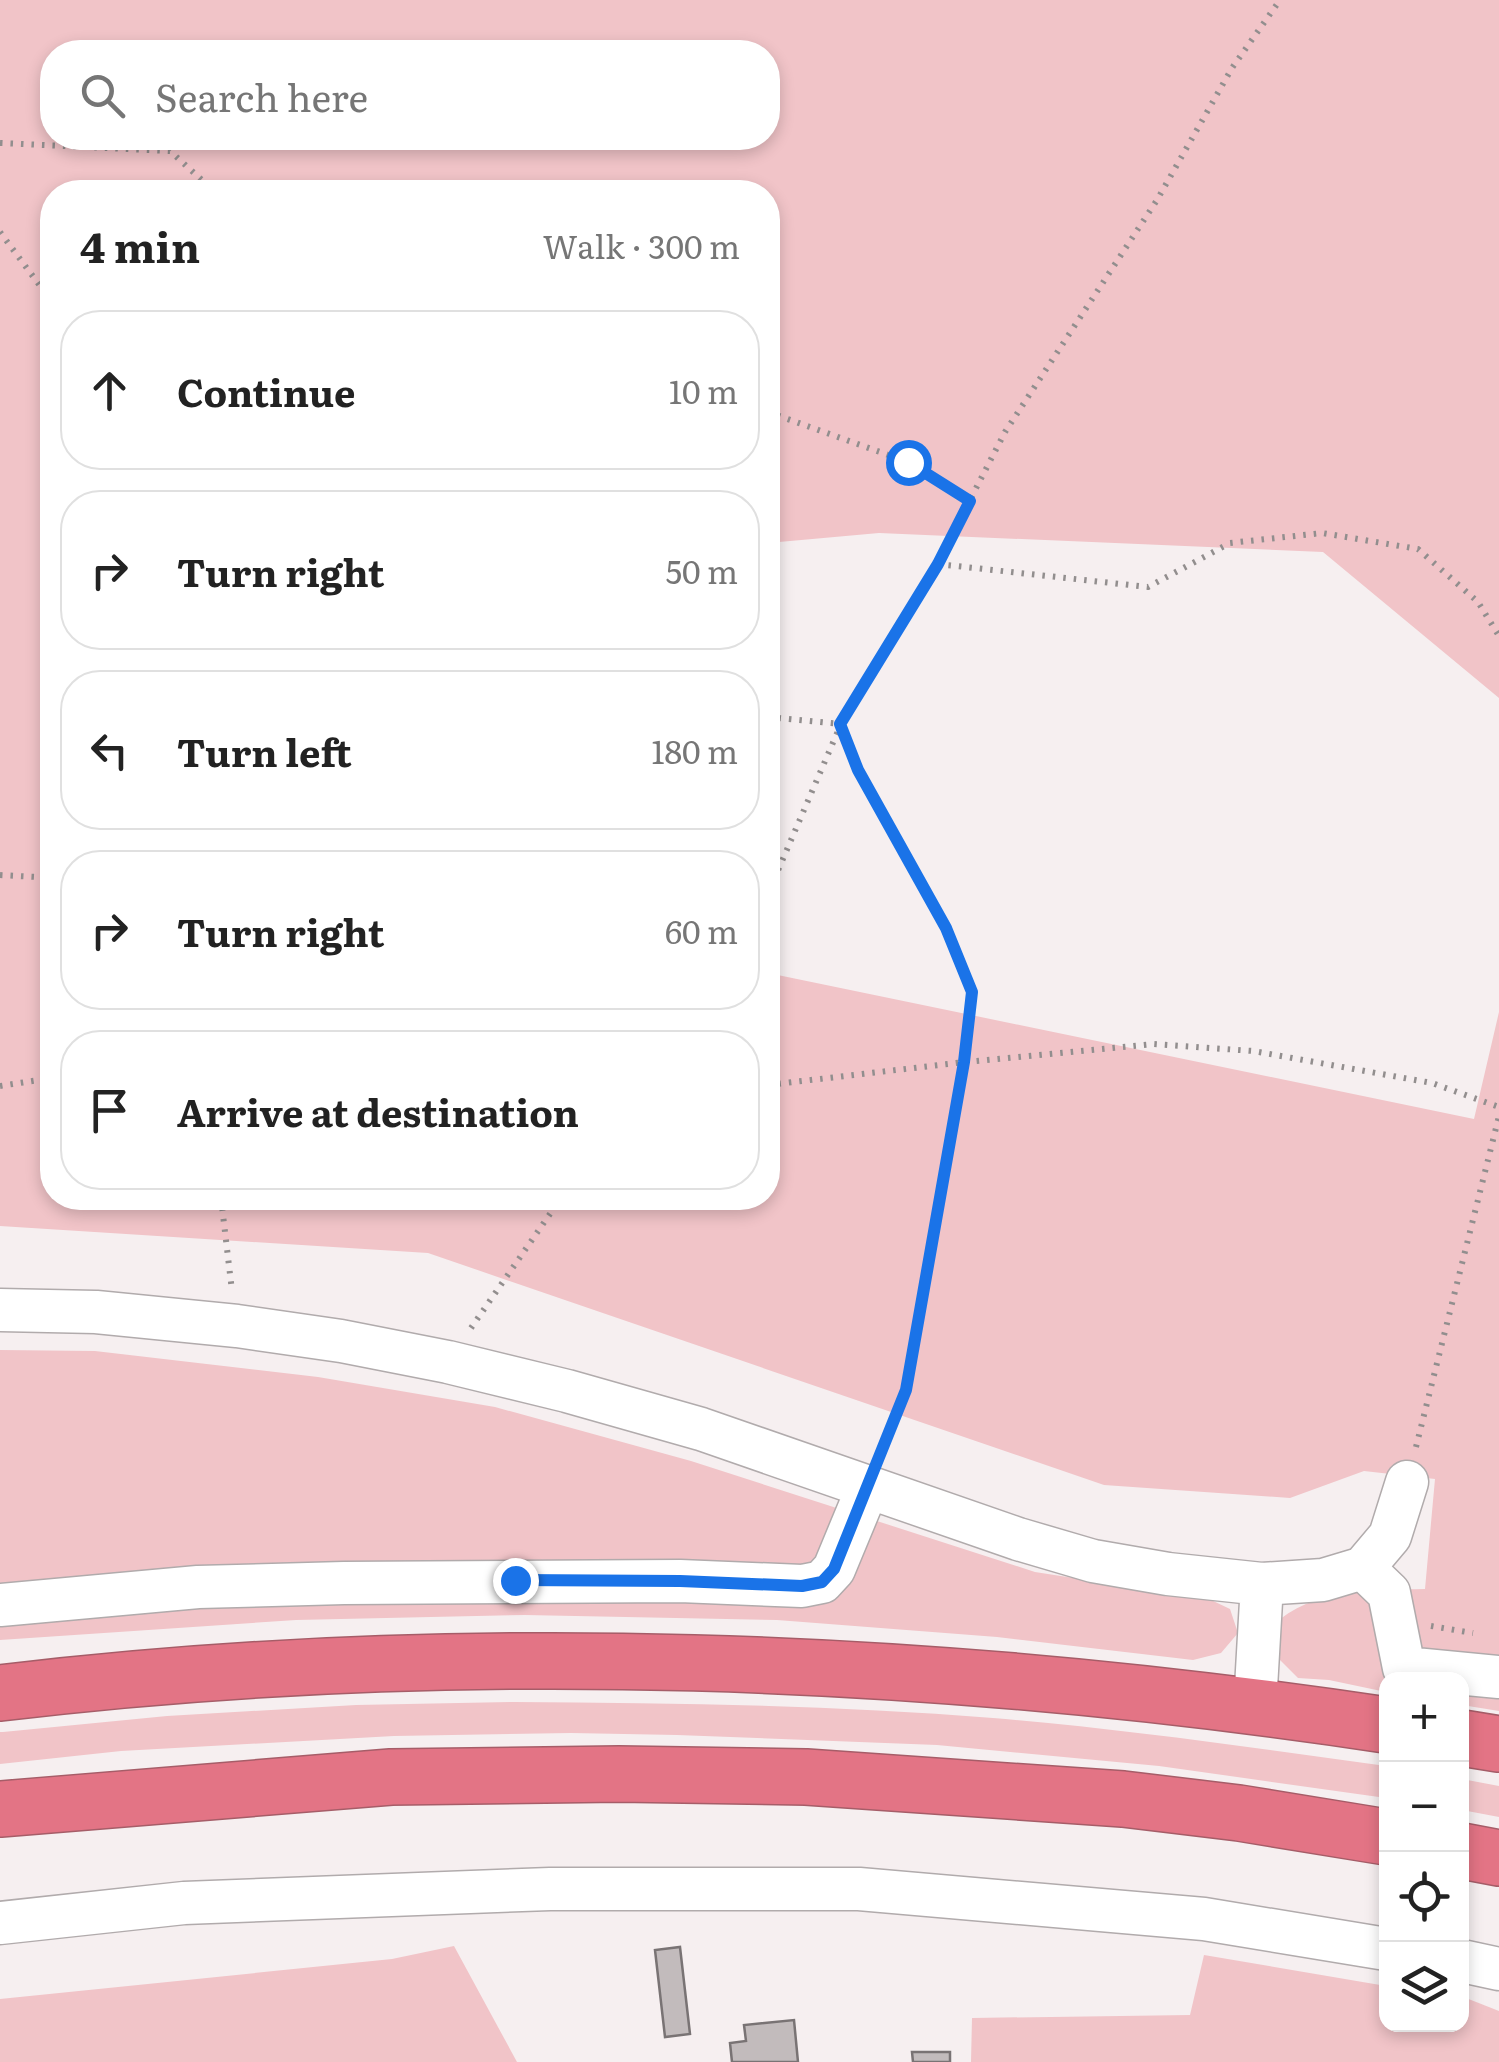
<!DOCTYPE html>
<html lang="en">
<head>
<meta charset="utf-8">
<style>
  :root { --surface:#fff; --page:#f6f6f6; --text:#222; --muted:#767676; --line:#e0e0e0 }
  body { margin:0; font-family:Literata,serif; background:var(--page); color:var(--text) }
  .controls { position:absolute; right:30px; bottom:30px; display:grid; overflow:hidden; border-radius:20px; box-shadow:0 5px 15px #0003 }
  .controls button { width:90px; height:90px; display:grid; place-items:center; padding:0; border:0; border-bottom:2px solid var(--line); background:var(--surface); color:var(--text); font:50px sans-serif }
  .stop { position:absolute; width:30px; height:30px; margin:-22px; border:8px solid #1a73e8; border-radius:50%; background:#fff }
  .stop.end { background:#1a73e8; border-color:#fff; box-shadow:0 2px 10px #0008 }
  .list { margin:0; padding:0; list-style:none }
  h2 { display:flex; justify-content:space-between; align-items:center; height:130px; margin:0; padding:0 40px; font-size:42px }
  h2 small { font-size:32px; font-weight:400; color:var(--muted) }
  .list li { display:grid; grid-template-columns:65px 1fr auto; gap:30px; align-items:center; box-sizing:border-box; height:160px; margin:0 20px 20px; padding:0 20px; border:2px solid var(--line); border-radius:40px }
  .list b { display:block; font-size:38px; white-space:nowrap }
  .list em { font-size:32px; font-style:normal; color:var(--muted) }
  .icon { flex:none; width:55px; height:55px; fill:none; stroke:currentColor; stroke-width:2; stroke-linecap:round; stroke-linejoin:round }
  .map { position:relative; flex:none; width:1499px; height:2062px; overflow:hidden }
  .search { position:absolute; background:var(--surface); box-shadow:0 5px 15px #0003; left:40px; top:40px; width:740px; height:110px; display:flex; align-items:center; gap:25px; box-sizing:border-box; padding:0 35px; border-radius:40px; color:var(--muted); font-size:38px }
  .panel { position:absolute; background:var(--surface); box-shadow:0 5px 15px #0003; left:40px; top:180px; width:740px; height:1030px; border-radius:40px }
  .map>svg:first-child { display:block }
  .green { fill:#f1c4c8; fill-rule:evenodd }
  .building { fill:#c2bbbc; stroke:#797374; stroke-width:2.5 }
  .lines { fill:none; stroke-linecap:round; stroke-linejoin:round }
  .minor-casing { stroke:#b1abac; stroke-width:45 }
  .highway-casing { stroke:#a65d68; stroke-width:58 }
  .path { stroke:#928e8e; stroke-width:6; stroke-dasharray:2.5 8; stroke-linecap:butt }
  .minor { stroke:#fff; stroke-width:42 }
  .highway { stroke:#e37485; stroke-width:55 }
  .route { stroke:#1a73e8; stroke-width:12 }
</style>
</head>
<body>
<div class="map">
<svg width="1499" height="2062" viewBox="0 0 1499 2062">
  <rect width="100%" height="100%" fill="#f6eff0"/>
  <!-- green -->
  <path class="green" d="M0,0h1499v698l-176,-146 -444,-19 -111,10v-351h-716v1006h716v-225l706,146 25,-107v699l-37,-6v-25h-76v12l-57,-12 -31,-2 -20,-20 -6,-32c42,-39 99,-36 153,-37l10,-110 -71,-8 -74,27 -186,-13 -676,-232 -428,-27zM52,52h716v86h-716z
    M0,1350l95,1 223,26 177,30 196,54 344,111 174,27 21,10 8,24 -17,20 -28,7 -196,-23 -220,-17 -252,-5 -229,5 -296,20z
    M514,1702c160,1 320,3 479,16 132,11 263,30 393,48v32l-227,-32 -222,-21 -260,-10 -106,-2 -177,3 -273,15 -121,13v-32h3l164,-16 189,-11z
    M1462,1779l37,7v31l-37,-7z
    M454,1946l63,116h-517v-63l392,-40z
    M1204,1955l182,31v38h76v-27l4,1 33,13v51h-528l1,-44 218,-3z"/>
  <!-- building -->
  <path class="building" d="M680,1947l10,87 -25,3 -10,-87z
    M794,2020l4,42h-66l-2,-19 16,-2 -2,-16z
    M912,2052h38v10h-37z"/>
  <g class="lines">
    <!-- minor casing -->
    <g class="minor-casing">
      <path id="minor" d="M0,1310l96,2 141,14 104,15 107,21 119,29 134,38 317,110 75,22 75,13 94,10 61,-4 40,-12 27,-32 17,-54
        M1363,1568l26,25 15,75 95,9
        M0,1605l198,-18 146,-4 336,-2 122,5 20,-4 12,-13 34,-82
        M1255,1705l7,-121
        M0,1923l184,-20 366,-14h309l345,30 182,30
        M1462,1961l37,8"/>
    </g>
    <!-- highway casing -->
    <g class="highway-casing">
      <path id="highway" d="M0,1693c458,-55 931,-36 1386,32
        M1462,1738l37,6
        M0,1809l391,-32 228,-3 187,3 317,22 116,14 147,24
        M1462,1851l37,7"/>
    </g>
    <!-- path -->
    <path class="path" d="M0,143l170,8 45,41
      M0,232l52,70
      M768,412l140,50 62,39
      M938,564l210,23 82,-44 92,-10 96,16 60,53 21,34
      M768,717l73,7 17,46 88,158 26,65 -7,69 -50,282 -9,46 -24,63
      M0,875l37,2 15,-3
      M768,888l8,-13 65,-151 96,-160 68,-132 152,-232 75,-132 48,-68
      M768,1085l197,-23 189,-18 99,7 179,32 67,24
      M0,1086l52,-8
      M221,1198l11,93
      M471,1328l90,-130
      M1416,1447l83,-331
      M1431,1626l42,7"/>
    <!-- minor -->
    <use href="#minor" class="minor"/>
    <!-- highway -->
    <use href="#highway" class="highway"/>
  </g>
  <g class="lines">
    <!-- route -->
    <path class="route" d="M515,1580l165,1 122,5 20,-4 12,-13 72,-179 58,-328 8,-70 -26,-64 -88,-158 -18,-46 98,-160 32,-63 -62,-39"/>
  </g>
</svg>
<div class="controls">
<button>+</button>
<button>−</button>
<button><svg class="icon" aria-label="locate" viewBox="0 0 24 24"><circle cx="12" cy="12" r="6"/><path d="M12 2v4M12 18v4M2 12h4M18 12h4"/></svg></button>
<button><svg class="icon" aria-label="layers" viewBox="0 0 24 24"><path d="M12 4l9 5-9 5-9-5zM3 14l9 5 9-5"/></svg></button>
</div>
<div class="stop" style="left:908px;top:462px"></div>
<div class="stop end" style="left:515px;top:1580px"></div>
<div class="search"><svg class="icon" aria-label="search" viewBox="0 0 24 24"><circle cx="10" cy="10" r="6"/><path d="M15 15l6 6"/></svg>Search here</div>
<section class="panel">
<h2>4 min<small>Walk · 300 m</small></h2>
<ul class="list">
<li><svg class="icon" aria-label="ahead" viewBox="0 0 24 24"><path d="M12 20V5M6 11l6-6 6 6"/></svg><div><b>Continue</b></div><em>10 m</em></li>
<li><svg class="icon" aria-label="right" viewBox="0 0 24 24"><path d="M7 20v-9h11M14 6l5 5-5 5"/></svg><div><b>Turn right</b></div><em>50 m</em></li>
<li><svg class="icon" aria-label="left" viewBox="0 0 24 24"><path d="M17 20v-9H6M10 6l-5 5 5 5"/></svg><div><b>Turn left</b></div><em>180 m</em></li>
<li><svg class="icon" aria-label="right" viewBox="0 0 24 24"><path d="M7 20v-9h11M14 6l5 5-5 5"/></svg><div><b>Turn right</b></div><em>60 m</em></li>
<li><svg class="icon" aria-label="arrive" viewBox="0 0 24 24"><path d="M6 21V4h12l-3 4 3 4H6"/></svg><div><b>Arrive at destination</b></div></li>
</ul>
</section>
</div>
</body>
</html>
